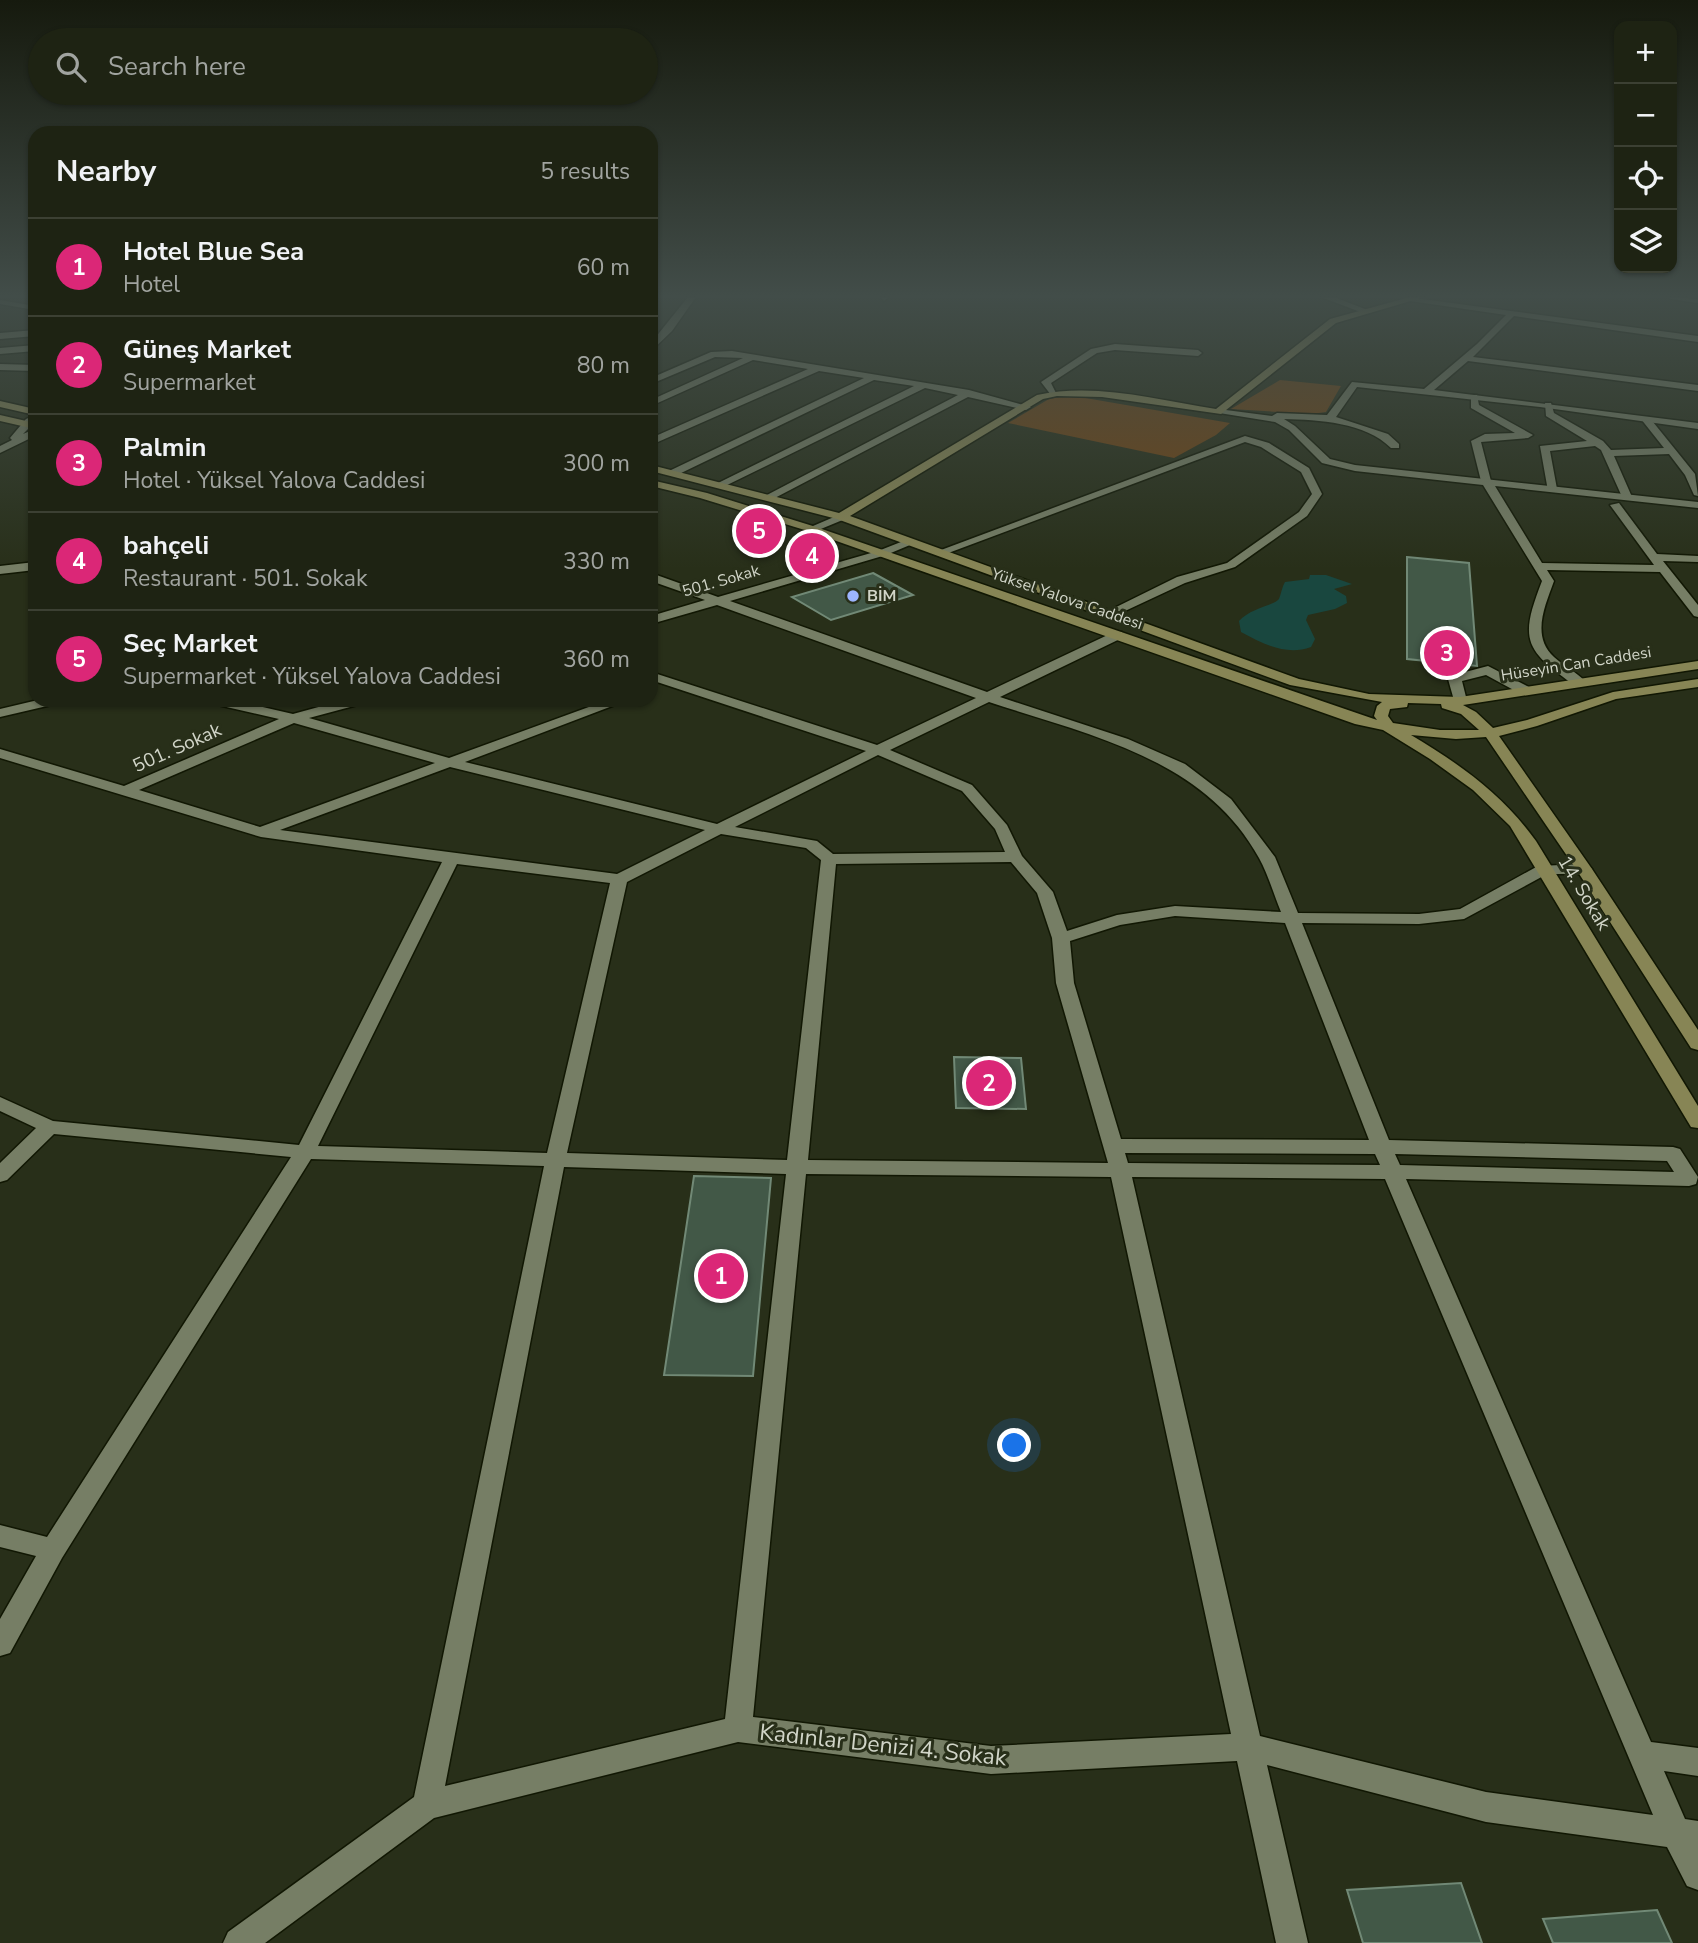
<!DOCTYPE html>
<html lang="en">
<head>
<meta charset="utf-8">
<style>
  :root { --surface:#1e2313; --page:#2b2f21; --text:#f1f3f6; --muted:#a1a4a0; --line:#3c4033; --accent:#db2777 }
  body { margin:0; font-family:"Nunito Sans",sans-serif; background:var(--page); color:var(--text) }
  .controls { position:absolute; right:21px; top:21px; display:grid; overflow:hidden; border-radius:14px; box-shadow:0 2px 5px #0004 }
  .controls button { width:63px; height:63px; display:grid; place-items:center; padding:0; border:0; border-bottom:2px solid var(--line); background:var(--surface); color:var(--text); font:35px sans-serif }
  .you { position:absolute; left:1015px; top:1446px; width:24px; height:24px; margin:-18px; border:5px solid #fff; border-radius:50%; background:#1a73e8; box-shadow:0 0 0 10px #1a73e833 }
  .badge { display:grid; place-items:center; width:46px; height:46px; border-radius:50%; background:var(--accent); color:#fff; font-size:23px; font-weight:700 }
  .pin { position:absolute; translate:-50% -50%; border:4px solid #fff; box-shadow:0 2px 7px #0006 }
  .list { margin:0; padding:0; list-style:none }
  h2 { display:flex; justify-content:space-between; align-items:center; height:91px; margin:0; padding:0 28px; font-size:30px }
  h2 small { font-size:23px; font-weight:400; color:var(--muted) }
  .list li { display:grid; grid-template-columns:46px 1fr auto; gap:21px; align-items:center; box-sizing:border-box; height:98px; padding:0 28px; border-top:2px solid var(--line) }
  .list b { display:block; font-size:26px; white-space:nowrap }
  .list p { margin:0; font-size:23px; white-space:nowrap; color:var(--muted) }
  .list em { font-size:23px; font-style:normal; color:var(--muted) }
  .icon { flex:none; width:38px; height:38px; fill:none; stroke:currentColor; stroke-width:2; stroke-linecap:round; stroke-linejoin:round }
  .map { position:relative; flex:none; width:1698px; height:1943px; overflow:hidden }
  .search { position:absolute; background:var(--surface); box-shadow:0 2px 5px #0004; left:28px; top:28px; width:630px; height:77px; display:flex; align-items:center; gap:18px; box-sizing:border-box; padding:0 24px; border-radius:38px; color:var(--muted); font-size:26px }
  .panel { position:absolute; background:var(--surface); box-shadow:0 2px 5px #0004; left:28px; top:126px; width:630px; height:581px; border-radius:21px }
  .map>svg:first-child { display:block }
  .green { fill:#714413 }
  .water { fill:#19473f }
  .building { fill:#425847; stroke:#718976; stroke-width:2 }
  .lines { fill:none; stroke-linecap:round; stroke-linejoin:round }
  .lane-casing { stroke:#111703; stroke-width:3 }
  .street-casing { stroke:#111703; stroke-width:3 }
  .secondary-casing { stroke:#111703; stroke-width:3 }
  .lane { fill:#767e65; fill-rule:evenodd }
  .street { fill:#767e65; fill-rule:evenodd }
  .secondary { fill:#878555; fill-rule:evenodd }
  .poi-dot { fill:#9cb4fd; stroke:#282f19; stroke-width:2.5 }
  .labels { text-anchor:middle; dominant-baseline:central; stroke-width:6; stroke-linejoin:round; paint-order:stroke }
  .far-street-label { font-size:16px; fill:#d1d5c8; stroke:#282f19 }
  .far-poi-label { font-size:16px; font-weight:bold; fill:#d1d5c8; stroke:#282f19; text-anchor:start }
  .street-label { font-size:19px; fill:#d1d5c8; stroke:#282f19 }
  .near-street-label { font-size:23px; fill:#d1d5c8; stroke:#282f19 }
</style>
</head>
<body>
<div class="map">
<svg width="1698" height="1943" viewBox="0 0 1698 1943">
  <rect width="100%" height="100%" fill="#282f19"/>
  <!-- green -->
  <path class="green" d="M1280,380l61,6 -15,26 -15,2 -80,-5z
    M1065,396h9l156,27 -14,12 -42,23 -166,-35 41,-24z"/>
  <!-- water -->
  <path class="water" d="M1310,575h16l26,9 -18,5 12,7 1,7 -12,6 -27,6 -2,5 9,19 -4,8c-25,9 -48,-3 -70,-15l-2,-11c11,-13 36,-16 40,-22 2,-5 3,-12 6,-17l24,-3z"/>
  <!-- building -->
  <path class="building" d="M1407,557l62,6 8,103 -70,-7z
    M873,573l40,22 -82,25 -39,-23z
    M954,1057l67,1 5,51 -70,-1z
    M694,1176l77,2 -18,198 -89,-1z
    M1461,1883l21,60h-119l-16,-53z
    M1657,1910l15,33h-119l-10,-24z"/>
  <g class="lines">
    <!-- lane casing -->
    <g class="lane-casing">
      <path id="lane" d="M0,300l35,6v4l-35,-6z
        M35,330v6l-35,3v-6z
        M35,345v6l-35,3v-6z
        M0,364l35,1v6l-35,-1z
        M1471,395h6l2,10 54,30 -5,3 -47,4 10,39 -5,3 -5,-3 -10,-40 14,-7 30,-1 -44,-25z
        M1545,403h6l3,10 49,28 8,9 53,-2 -23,-29 8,-2 46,57 3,22 -4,-1 -9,-20 -16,-21 -55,2 18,41 -9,2 -22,-49 -6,-4 -45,5 7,38 -9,2 -8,-45 47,-5 -41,-25z
        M1488,666l43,22 2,3 -2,3h-10l-35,-19 -24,6 5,20 -2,3h-10l-7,-25 2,-3z"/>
    </g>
    <!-- street casing -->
    <g class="street-casing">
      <path id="street" d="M688,297h8l-24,34 -21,20v-8z
        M881,297h8l-5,4z
        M1321,297h13l36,14 -7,2z
        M1407,297l291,39v6l-184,-26 -41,41 225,28v6l-230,-30 -34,29 264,33v6l-158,-22 -183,-20 -21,30 52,17 11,10v4h-8c-26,-26 -72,-28 -107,-29l11,7 35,33 25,6 343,37v6l-203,-22 47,77 112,2 -44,-60 9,-2 38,51 41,2v6l-35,-1 35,44v12l-4,-1 -34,-44 -113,-2 7,11c-9,25 -23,55 0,76 10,9 22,15 31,24l-7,4 -5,-1c-50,-35 -53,-46 -31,-103l-59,-96 -128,-14 -33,-8 -33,-33 -14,-8 -62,-10 5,-3 54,7 5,-3 50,2 25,-33 72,7 53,-45 29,-29 -96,-14z
        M1667,297l31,2v4l-27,-4z
        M1115,344l83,6 4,3 -4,3 -83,-6 -18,3 -46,30 6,12h-6l-10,-13 50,-33z
        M732,351l237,39 62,17 -5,3 -58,-13 -199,104 -5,-3 1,-2 193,-101 -33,-7 -202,99 -9,-2 200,-99 -40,-6 -197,95h-8v-4l195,-93 -45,-7 -168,74v-7l157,-69 -55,-9 -102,46v-6l92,-42 -28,-1 -64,27v-6l60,-26z
        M35,415v7l-12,12 12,-5v7l-35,17v-7l12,-6 -2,-2 16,-19z
        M1245,436l24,7 40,25 13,26 -15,22 -72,51 -50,16 -75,35h-8l-2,-3 77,-38 50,-14 72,-51 13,-18 -11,-22 -40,-25 -16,-5 -302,113 -10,-2z
        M841,514l6,3 -2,2 -29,12 -10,-2z
        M906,540l6,3 -2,2 -24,10 -156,46 257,91 127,-60h8v6l-122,59 128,42 57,25 46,35 44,58 23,56 121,1 41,-5 78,-43 46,-2 8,5 -8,5h-37l-83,45 -45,5 -117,-1 87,217 284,7 7,2 18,28 -2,7 -7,2 -283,-7 245,563 47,6v28l-34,-5 21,48 13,2v69l-11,-4 -20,-39 -181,-25 -219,-57 41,178h-32l-39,-182 -246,13 -253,-32 -304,76 -169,125h-42l5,-11 186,-135 130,-631 -233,-7 -249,399 -52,95 -10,3v-37l36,-63 -36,-9v-22l47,12 244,-380 -237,-23 -47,46 -7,2v-19l36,-35 -36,-17v-14l53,24 246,24 143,-283 -181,-25 -261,-79v-9l124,37 155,-67 -70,-16 -2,-3h25l61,14 51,-14h23l-2,3 -56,15 140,40 159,-58h20l-163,62 252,62 149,-73 -215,-71v-8l226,73 99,-47 -259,-93 -66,19v-8l54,-16 -54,-19v-8l67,24 160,-46zM989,702c100,33 215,56 270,156 9,16 15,37 22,54l-106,-6 -58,9 -50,16 -14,-39 -31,-36 -15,-31 -35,-40 -82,-35zM294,723l141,40 -175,64 -121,-37zM878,755l84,36 33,38 10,23 -172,2 -16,-13 -82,-14zM450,767l255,63 -88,44 -337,-44zM721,834l85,14 15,12 -34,300 -220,-7 60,-271zM1011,862l26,31 15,45 4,45 52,180 -300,-3 28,-296zM457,864l153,19 -63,270 -229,-7zM1175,916l110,7 84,217 -248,-1 -47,-156 -4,-42 50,-16zM1125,1153l250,1 5,11 -252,-2zM1395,1154l272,7 7,11 -274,-7zM564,1167l222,7 -61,545 -280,67zM806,1174l305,3 120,557 -240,12 -238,-29zM1132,1177l253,2 268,636 -167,-23 -226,-56z
        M35,562v8l-35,4v-8z
        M38,700h24l-2,3 -60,14v-8z"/>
    </g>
    <!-- secondary casing -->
    <g class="secondary-casing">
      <path id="secondary" d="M1410,297h14l-88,26 -115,91 -119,-17 -45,-1 -14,3 -193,117 449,163 70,15 91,3 238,-36v8l-235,36 13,7 17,16 34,-8 86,-28 85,-13v8l-82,12 -79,27 -38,10 93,133 106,161v20l-7,-2 -115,-179 -90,-132 -30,2 -45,-4c49,29 92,60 125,106l162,265v22l-7,-1 -3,-5 -178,-296 -37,-36 -43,-31 -47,-29 -28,-6 -547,-193 -108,-33 -49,-12v-6l56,13 109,34 561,193 -3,-4 3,-10 5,-4 -92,-17 -453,-166 -186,-48v-6l188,48 198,-118c58,-13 121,5 179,14l114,-90zM1408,703l33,1 1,4 19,6 18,16h-39l-47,-7 -5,-7 2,-7 17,-2z
        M0,401l35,8v6l-35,-8z
        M0,415l35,8v6l-35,-8z"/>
    </g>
    <!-- lane -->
    <use href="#lane" class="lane"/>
    <!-- street -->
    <use href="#street" class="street"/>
    <!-- secondary -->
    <use href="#secondary" class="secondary"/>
  </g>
  <!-- sky -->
  <linearGradient id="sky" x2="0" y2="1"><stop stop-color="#161a0e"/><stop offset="0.52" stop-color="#424d49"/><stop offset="1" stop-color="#424d49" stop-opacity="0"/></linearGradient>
  <rect width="1698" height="569" fill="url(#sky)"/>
  <!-- markers -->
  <circle class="poi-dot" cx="853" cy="596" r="7"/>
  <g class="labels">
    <!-- far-street labels -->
    <g class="far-street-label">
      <text transform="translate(721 581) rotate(-16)">501. Sokak</text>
      <text transform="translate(1067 599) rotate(19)">Yüksel Yalova Caddesi</text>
      <text transform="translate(1576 664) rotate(-9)">Hüseyin Can Caddesi</text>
    </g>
    <!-- far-poi labels -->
    <g class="far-poi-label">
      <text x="867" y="596">BİM</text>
    </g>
    <!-- street labels -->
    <g class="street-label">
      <text transform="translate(177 748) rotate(-24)">501. Sokak</text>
      <text transform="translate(1584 893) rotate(59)">14. Sokak</text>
    </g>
    <!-- near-street labels -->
    <g class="near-street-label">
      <text transform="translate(883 1745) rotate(6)">Kadınlar Denizi 4. Sokak</text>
    </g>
  </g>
</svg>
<div class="controls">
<button>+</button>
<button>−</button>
<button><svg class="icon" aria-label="locate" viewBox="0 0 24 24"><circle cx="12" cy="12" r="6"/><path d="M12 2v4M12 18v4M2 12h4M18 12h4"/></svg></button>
<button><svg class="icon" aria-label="layers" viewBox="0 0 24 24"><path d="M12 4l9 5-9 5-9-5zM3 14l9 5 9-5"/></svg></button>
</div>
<div class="you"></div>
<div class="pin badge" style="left:721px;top:1276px">1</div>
<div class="pin badge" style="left:989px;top:1083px">2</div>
<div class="pin badge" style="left:1447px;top:653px">3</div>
<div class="pin badge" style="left:812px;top:556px">4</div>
<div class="pin badge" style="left:759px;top:531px">5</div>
<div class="search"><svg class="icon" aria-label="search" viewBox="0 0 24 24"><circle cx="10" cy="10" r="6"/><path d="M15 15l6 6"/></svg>Search here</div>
<section class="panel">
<h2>Nearby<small>5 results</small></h2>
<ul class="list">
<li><span class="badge">1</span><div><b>Hotel Blue Sea</b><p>Hotel</p></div><em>60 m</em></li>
<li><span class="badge">2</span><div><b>Güneş Market</b><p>Supermarket</p></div><em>80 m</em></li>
<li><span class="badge">3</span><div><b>Palmin</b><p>Hotel · Yüksel Yalova Caddesi</p></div><em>300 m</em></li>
<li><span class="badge">4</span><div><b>bahçeli</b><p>Restaurant · 501. Sokak</p></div><em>330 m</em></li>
<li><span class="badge">5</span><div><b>Seç Market</b><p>Supermarket · Yüksel Yalova Caddesi</p></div><em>360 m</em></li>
</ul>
</section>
</div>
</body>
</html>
